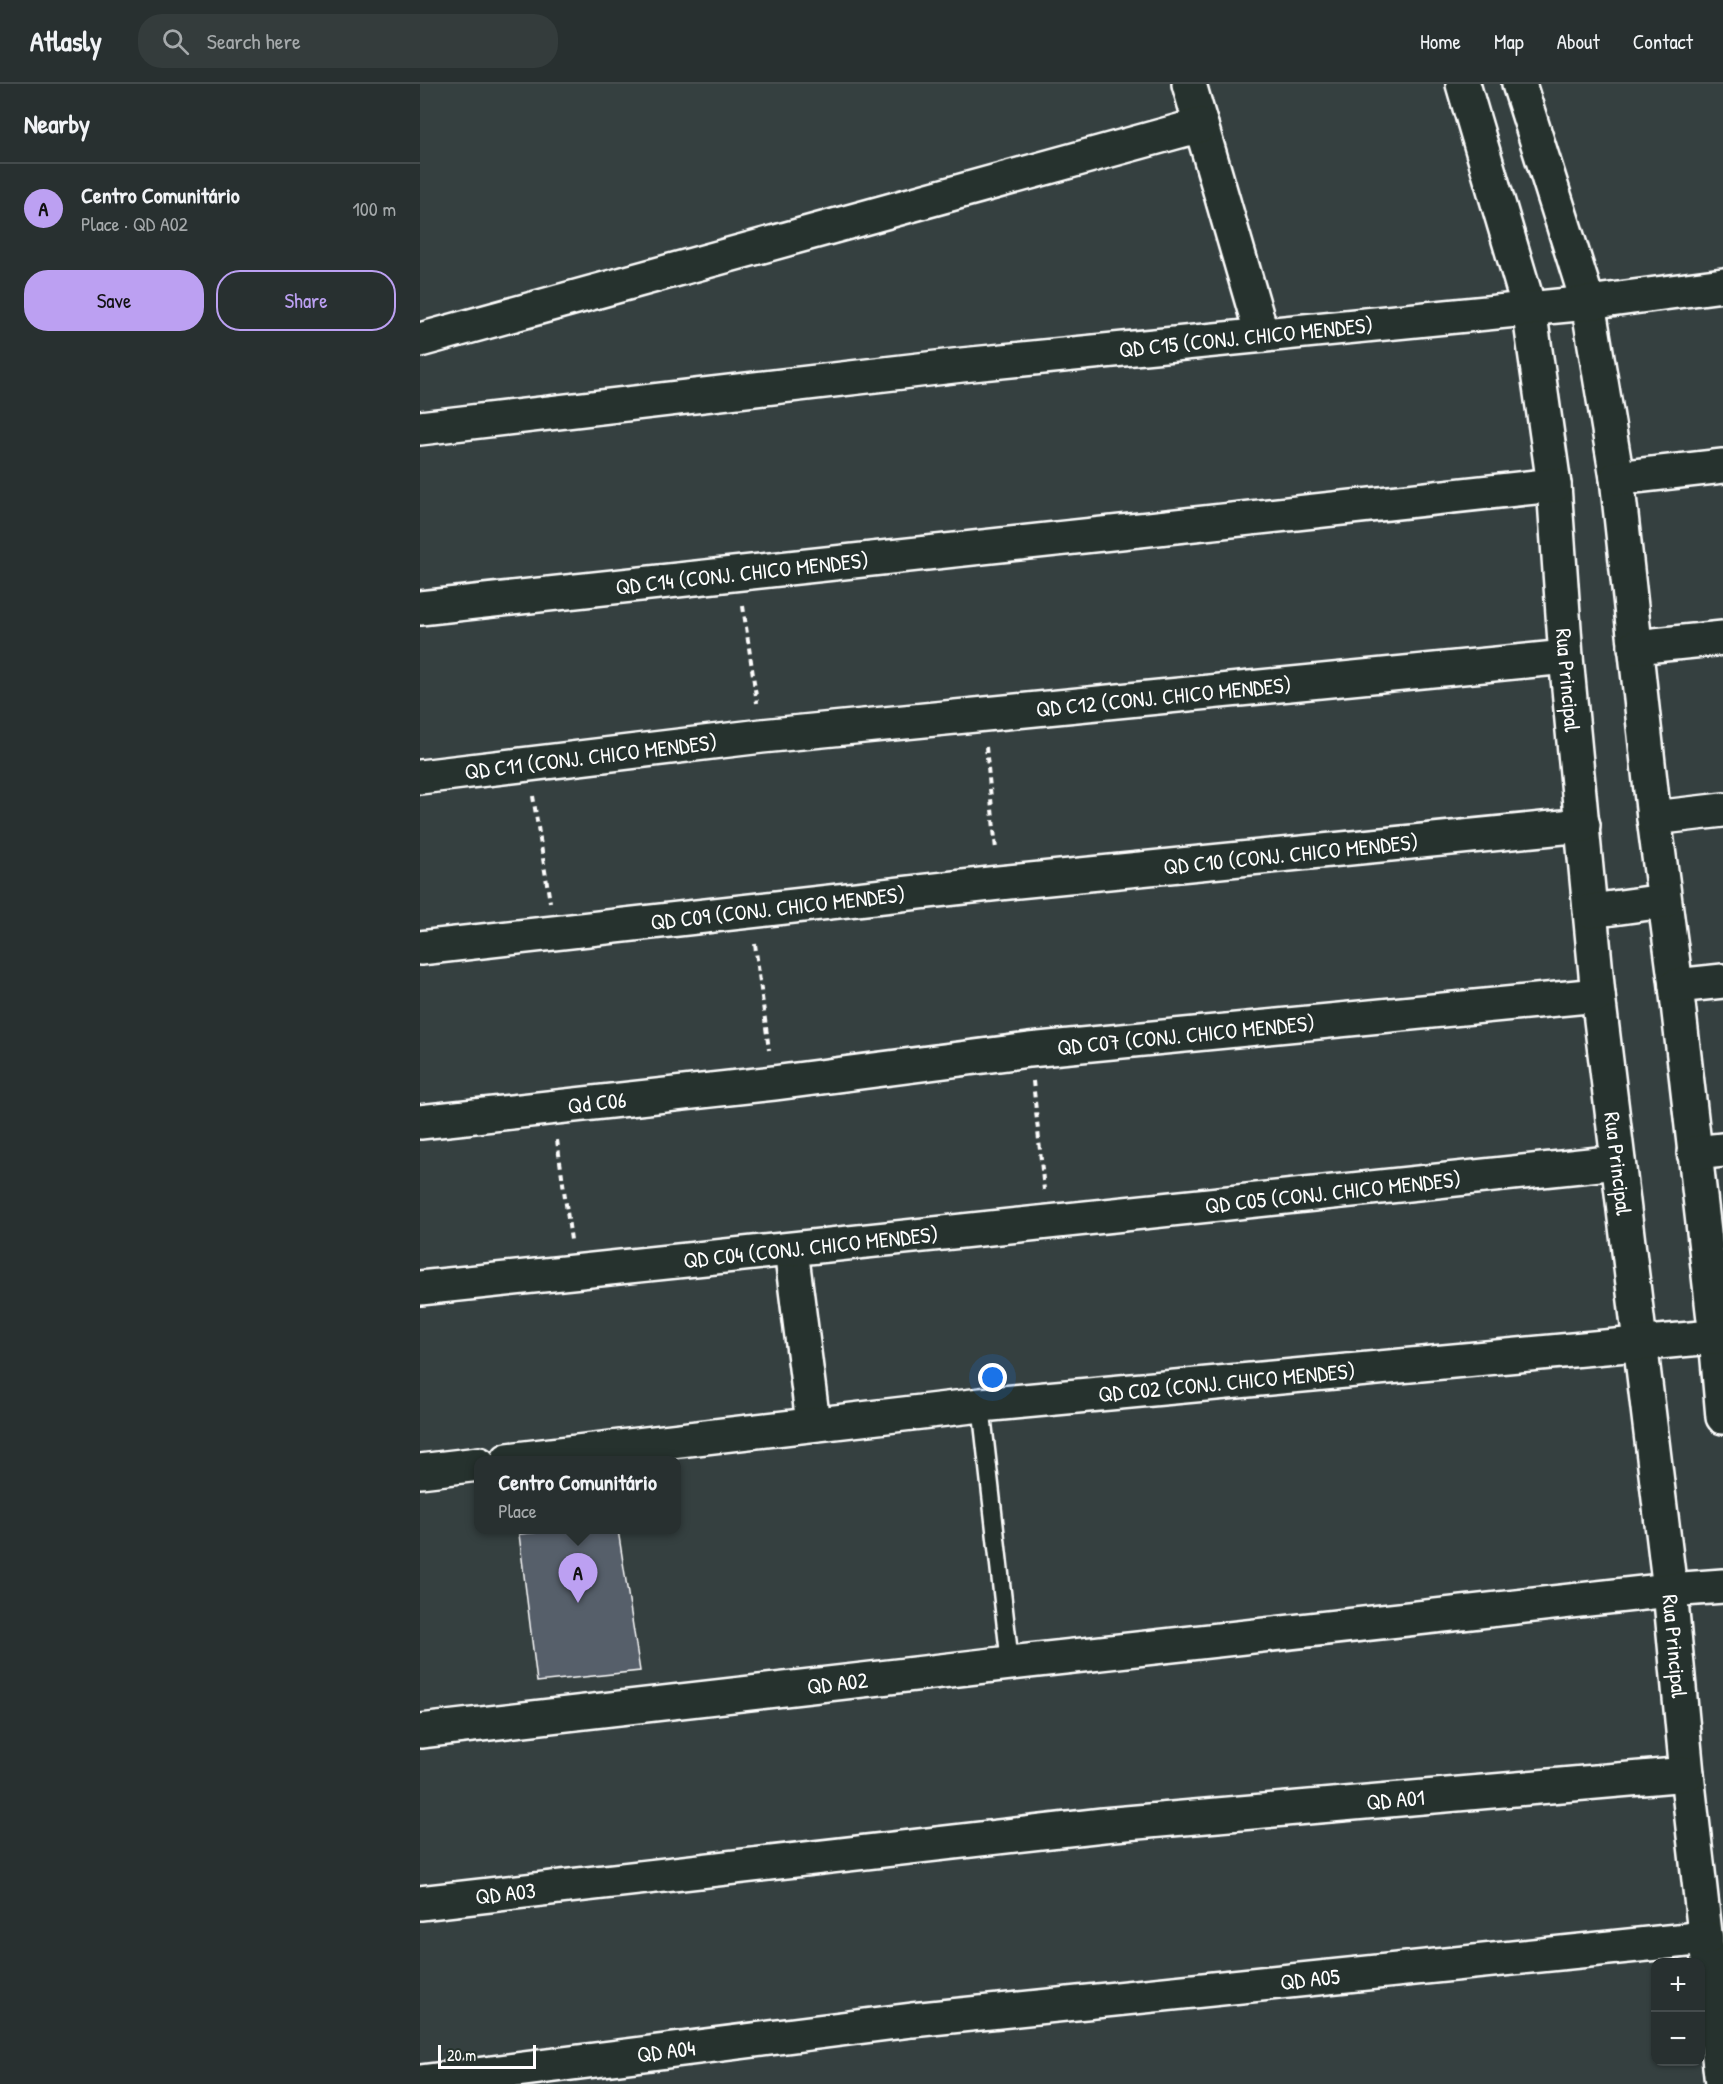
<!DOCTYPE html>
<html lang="en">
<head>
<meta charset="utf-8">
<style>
  :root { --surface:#283030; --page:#343c3c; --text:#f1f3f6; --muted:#a5a9ab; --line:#444b4c; --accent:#bca0f2 }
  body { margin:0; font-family:"Patrick Hand",sans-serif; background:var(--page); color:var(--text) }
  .controls { position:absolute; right:18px; bottom:18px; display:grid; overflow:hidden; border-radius:12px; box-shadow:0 2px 4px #0004 }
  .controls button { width:54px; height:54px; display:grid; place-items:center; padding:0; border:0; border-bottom:2px solid var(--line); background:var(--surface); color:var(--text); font:30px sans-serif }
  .scale { position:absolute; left:18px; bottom:15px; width:98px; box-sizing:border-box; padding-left:6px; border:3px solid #fff; border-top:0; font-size:16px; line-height:21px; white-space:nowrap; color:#fff; -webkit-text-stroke:4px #26332d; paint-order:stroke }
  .you { position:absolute; left:573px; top:1294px; width:21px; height:21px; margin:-15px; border:4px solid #fff; border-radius:50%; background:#1a73e8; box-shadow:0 0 0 9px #1a73e833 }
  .badge { display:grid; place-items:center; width:39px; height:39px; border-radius:50%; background:var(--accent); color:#111; font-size:20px; font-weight:700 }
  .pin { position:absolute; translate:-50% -50px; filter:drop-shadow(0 2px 3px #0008) }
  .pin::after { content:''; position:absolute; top:32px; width:21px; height:18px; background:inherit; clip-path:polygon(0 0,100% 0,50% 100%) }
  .popup { position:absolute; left:54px; top:1372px; width:207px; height:78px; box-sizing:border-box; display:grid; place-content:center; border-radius:12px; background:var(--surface); filter:drop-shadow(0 2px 4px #0005); font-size:20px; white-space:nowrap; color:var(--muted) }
  .popup b { font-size:22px; color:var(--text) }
  .popup::after { content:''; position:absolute; left:50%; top:100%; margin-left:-12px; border:12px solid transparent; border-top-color:var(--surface) }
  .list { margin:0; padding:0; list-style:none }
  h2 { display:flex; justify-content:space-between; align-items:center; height:78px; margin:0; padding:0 24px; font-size:26px }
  h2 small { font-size:20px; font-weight:400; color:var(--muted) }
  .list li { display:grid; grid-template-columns:39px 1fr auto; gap:18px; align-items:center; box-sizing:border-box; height:90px; padding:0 24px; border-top:2px solid var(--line) }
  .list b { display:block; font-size:22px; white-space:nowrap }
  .list p { margin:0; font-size:20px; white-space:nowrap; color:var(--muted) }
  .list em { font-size:20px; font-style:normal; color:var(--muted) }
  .actions { display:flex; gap:12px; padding:18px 24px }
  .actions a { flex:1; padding:14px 0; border:2px solid var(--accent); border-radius:24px; text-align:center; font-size:21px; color:var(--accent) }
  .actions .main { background:var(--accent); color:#111 }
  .icon { flex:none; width:33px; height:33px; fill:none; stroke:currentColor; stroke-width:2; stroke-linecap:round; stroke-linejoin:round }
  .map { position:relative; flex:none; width:1303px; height:2000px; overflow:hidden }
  header { display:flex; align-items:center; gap:36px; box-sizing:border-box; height:84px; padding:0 30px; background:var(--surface); border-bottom:2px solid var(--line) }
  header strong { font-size:28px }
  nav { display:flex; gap:33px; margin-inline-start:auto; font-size:21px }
  .search { width:420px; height:54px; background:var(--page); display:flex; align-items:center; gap:15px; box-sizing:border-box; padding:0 21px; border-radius:24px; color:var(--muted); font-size:22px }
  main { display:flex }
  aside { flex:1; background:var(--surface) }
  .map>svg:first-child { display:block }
  .building { fill:#575e6b; stroke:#fff; stroke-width:1.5 }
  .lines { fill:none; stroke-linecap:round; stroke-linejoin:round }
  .lane-casing { stroke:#fff; stroke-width:21 }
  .street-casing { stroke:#fff; stroke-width:38 }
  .secondary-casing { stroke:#fff; stroke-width:38 }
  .path { stroke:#fff; stroke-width:4; stroke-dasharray:6 4.5; stroke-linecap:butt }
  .lane { stroke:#26332d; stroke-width:16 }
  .street { stroke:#26332d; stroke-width:33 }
  .secondary { stroke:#26332d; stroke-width:33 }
  .labels { text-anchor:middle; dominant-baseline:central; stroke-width:6; stroke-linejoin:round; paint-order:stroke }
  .street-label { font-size:22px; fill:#fff; stroke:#26332d }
</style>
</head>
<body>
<header>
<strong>Atlasly</strong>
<div class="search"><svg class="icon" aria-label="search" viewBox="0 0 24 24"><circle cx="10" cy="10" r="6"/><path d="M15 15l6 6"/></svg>Search here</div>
<nav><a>Home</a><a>Map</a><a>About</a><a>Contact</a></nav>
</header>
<main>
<aside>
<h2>Nearby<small></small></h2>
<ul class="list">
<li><span class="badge">A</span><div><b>Centro Comunitário</b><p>Place · QD A02</p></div><em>100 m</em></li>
</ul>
<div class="actions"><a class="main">Save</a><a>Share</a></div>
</aside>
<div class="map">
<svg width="1303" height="2000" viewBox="0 0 1303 2000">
  <rect width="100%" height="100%" fill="#354040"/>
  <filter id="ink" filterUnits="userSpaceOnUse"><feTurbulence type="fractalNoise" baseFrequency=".0167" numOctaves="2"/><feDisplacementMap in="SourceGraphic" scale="12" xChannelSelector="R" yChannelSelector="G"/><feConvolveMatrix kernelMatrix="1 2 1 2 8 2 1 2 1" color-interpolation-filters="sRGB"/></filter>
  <g filter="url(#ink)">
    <!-- building -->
    <path class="building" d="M140,1446h58l22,141 -103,11 -18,-148z"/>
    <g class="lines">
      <!-- lane casing -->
      <g class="lane-casing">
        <path id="lane" d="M561,1321l29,258"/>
      </g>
      <!-- street casing -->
      <g class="street-casing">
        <g id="street">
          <path d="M769,0l73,251"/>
          <path id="s1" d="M1043,0l66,224 25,177 12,172 32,338 72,595 17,184 35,310"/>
          <path d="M1099,0l69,219 29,175 37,340 22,168 40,351 7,80"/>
          <path d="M0,256l781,-215"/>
          <path id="s2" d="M0,344l542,-63 626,-62 135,-18"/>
          <path d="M1197,394l106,-12"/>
          <path id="s3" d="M0,524l1134,-123"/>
          <path d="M1215,563l88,-9"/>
          <path id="s4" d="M0,693l342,-41 804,-79"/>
          <path d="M1234,734l69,-8"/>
          <path d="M1171,827l73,-10"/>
          <path id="s5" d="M0,864l579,-65 584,-58"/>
          <path d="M1256,902l47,-5"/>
          <path id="s6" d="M0,1038l354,-39 255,-33 569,-55"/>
          <path d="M1274,1069l29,-3"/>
          <path d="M371,1166l22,173"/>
          <path id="s7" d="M0,1204l1198,-126"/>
          <path id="s8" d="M88,1376l473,-55 742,-69"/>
          <path d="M0,1387l59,-7"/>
          <path id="s9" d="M0,1819l683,-78 584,-51"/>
          <path id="s10" d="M0,1998l492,-62 794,-82"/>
        </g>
      </g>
      <!-- secondary casing -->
      <g class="secondary-casing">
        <g id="secondary">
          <path id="s11" d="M0,1647l590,-68 660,-73 53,-4"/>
        </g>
      </g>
      <!-- path -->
      <path class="path" d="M323,522l14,97
        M566,663l10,103
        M113,712l17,106
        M335,860l14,106
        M613,997l11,109
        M137,1056l14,100"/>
      <!-- lane -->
      <use href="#lane" class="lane"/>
      <!-- street -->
      <use href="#street" class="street"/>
      <!-- secondary -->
      <use href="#secondary" class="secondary"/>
    </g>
  </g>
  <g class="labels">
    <!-- street labels -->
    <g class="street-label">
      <text stroke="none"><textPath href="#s2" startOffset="831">QD C15 (CONJ. CHICO MENDES)</textPath></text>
      <text stroke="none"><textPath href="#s3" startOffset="324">QD C14 (CONJ. CHICO MENDES)</textPath></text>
      <text stroke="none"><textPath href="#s1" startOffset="608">Rua Principal</textPath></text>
      <text stroke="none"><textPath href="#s4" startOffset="748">QD C12 (CONJ. CHICO MENDES)</textPath></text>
      <text stroke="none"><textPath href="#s4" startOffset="172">QD C11 (CONJ. CHICO MENDES)</textPath></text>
      <text stroke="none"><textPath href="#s5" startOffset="876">QD C10 (CONJ. CHICO MENDES)</textPath></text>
      <text stroke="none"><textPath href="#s5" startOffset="360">QD C09 (CONJ. CHICO MENDES)</textPath></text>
      <text stroke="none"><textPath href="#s6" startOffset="771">QD C07 (CONJ. CHICO MENDES)</textPath></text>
      <text stroke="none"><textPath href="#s6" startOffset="178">Qd C06</textPath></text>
      <text stroke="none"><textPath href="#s1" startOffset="1094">Rua Principal</textPath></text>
      <text stroke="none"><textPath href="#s7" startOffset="918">QD C05 (CONJ. CHICO MENDES)</textPath></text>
      <text stroke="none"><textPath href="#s7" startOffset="393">QD C04 (CONJ. CHICO MENDES)</textPath></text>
      <text stroke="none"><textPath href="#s8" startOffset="723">QD C02 (CONJ. CHICO MENDES)</textPath></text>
      <text stroke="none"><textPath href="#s1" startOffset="1580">Rua Principal</textPath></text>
      <text stroke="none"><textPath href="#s11" startOffset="420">QD A02</textPath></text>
      <text stroke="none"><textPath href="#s9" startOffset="981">QD A01</textPath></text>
      <text stroke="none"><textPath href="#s9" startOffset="86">QD A03</textPath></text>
      <text stroke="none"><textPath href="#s10" startOffset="896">QD A05</textPath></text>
      <text stroke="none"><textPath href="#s10" startOffset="248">QD A04</textPath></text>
    </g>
  </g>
</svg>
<div class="controls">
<button>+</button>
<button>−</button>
</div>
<div class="scale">20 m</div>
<div class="you"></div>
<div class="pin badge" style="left:158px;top:1519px">A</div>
<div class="popup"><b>Centro Comunitário</b>Place</div>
</div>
</main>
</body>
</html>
